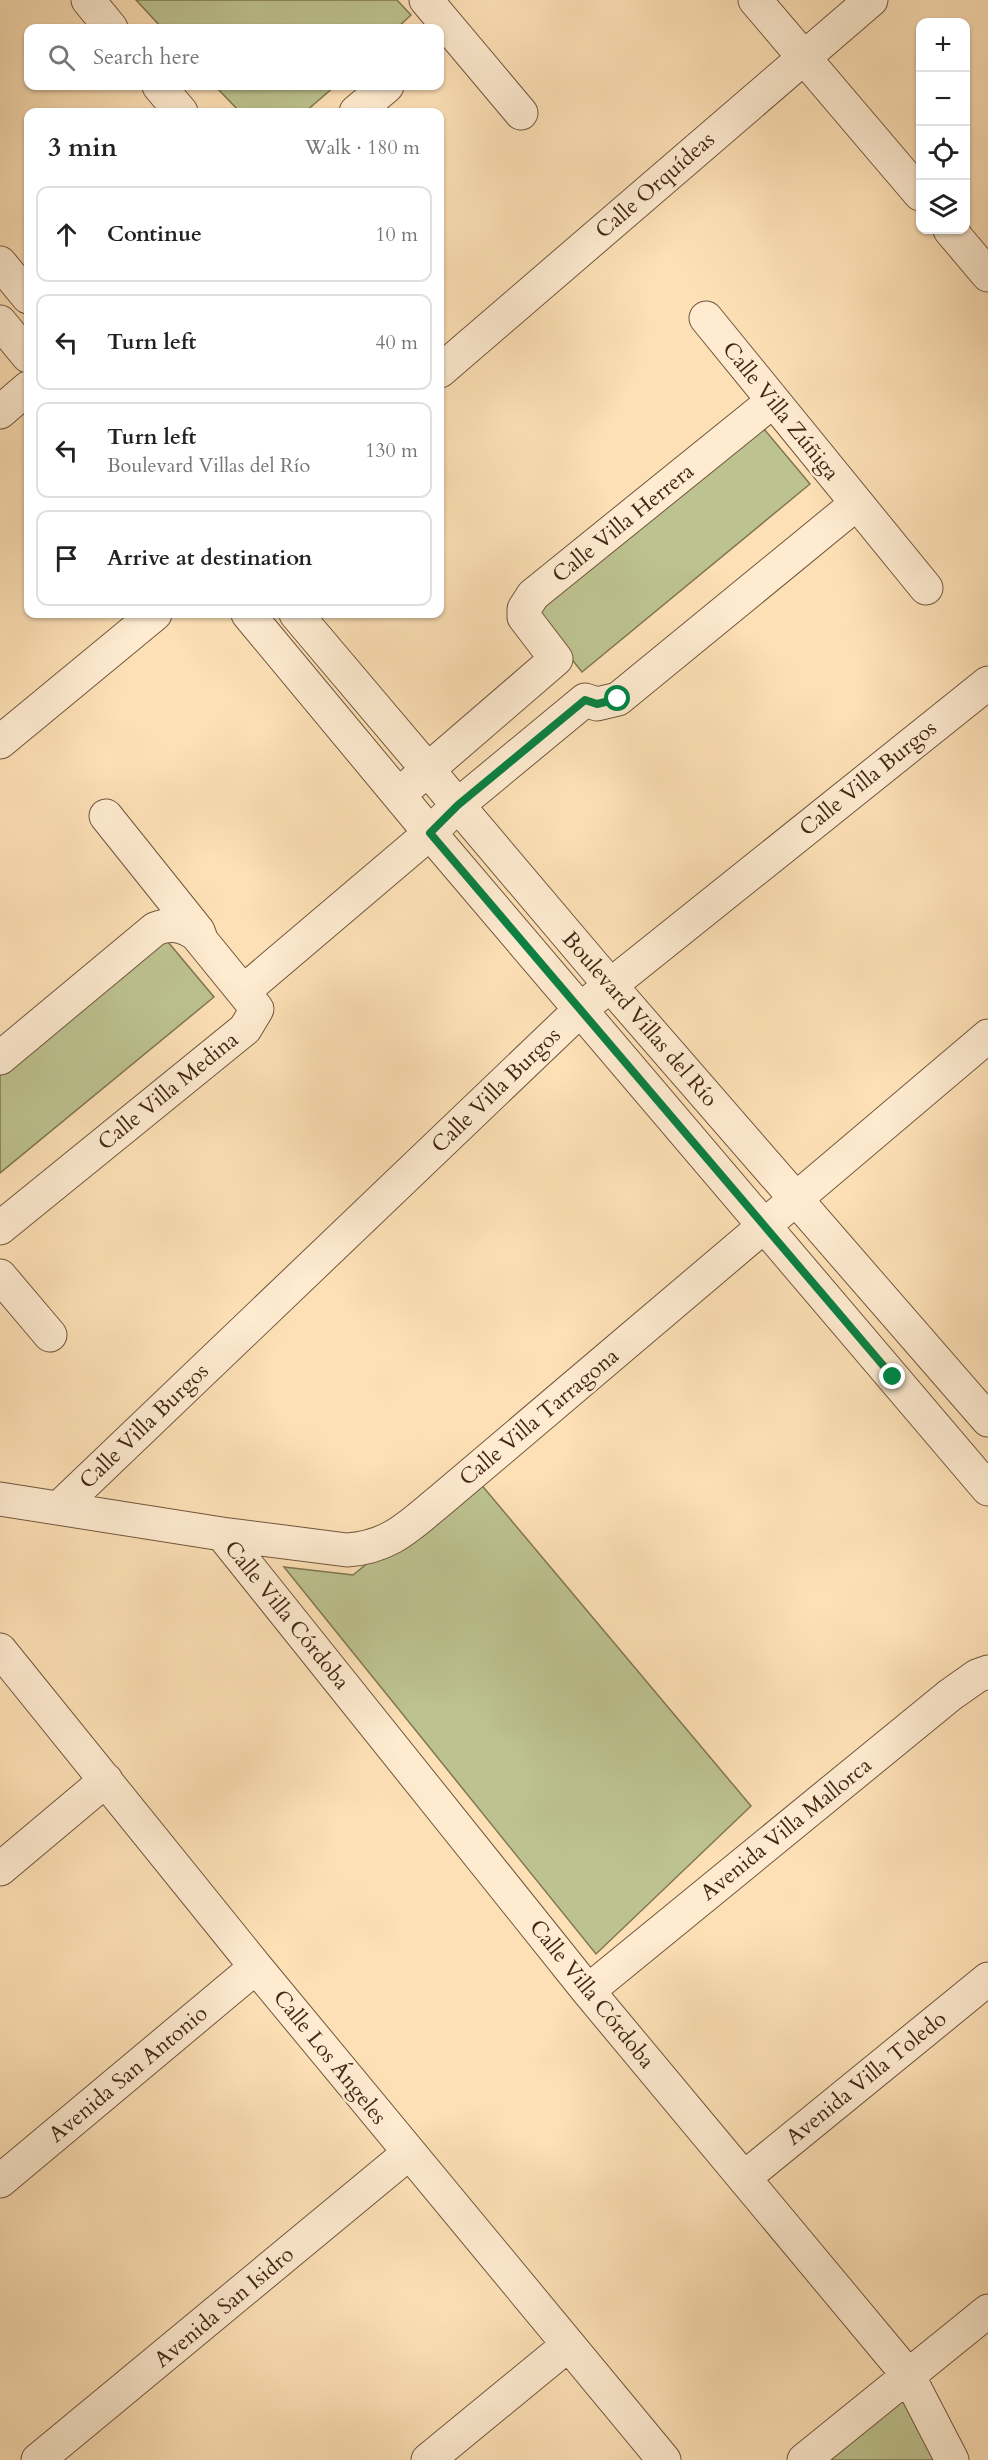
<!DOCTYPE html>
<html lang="en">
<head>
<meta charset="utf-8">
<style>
  :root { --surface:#fff; --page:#f6f6f6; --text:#222; --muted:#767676; --line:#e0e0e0 }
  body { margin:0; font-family:Cardo,serif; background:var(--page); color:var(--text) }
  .controls { position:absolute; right:18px; top:18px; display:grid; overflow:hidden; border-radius:12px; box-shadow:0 2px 4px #0004 }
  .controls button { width:54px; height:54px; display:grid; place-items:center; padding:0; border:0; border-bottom:2px solid var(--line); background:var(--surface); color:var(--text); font:30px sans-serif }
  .stop { position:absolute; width:18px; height:18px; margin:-14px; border:4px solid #0b8043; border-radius:50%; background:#fff }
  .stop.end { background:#0b8043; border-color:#fff; box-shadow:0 2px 6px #0008 }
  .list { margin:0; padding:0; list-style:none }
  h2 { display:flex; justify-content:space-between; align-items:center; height:78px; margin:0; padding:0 24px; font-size:26px }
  h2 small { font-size:20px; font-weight:400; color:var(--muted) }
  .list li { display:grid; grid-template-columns:39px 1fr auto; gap:18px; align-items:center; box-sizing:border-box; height:96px; margin:0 12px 12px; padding:0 12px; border:2px solid var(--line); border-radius:12px }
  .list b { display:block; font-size:22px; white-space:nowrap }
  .list p { margin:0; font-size:20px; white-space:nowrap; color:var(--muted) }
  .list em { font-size:20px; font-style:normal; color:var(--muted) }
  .icon { flex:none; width:33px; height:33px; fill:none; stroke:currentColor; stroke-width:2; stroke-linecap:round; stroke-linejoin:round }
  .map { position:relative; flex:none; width:988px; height:2460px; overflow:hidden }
  .search { position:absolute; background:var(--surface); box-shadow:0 2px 4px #0004; left:24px; top:24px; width:420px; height:66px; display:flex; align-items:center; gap:15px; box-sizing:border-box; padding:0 21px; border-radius:12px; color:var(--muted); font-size:22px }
  .panel { position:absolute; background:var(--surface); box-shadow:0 2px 4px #0004; left:24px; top:108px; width:420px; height:510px; border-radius:12px }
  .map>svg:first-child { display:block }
  .green { fill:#bdc390; stroke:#807652; stroke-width:1.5 }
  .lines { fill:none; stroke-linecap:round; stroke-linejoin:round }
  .minor-casing { stroke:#72563d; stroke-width:35 }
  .minor { stroke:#feebd0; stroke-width:33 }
  .route { stroke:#0b8043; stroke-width:8 }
  .labels { text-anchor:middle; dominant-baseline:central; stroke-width:5; stroke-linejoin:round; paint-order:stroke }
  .street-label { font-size:22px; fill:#442815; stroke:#feebd0 }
</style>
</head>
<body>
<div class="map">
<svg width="988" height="2460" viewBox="0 0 988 2460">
  <rect width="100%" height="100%" fill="#fde0b6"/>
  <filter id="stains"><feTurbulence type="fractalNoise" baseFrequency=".00333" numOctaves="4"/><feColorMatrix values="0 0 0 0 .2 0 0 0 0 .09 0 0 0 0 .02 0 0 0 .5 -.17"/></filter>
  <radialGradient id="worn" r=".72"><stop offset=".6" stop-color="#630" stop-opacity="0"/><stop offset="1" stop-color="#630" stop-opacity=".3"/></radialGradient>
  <!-- green -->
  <path class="green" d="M136,0h261l14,15 -14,13h-235z
    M215,86h120l-30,26h-65z
    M754,417l56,67 -228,188 -55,-68z
    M163,936l51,61 -214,176v-103z
    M474,1476l277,330 -155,148 -312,-387 69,8z
    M905,2390l38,70h-125z"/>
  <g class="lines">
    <!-- minor casing -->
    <g class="minor-casing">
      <path id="minor" d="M88,0l23,28
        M426,0l95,113
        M755,0l165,194
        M159,86l22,26
        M356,112l31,-26
        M950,230l38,45
        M0,263l28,34
        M706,318l220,270
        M0,322l28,34
        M440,371l431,-371
        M0,412l28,-24
        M248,614l182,219 558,656
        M296,614l314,371 378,435
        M0,742l155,-128
        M410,785l146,-126 -32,-42v-8l9,-14 240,-194
        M106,816l92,115 3,8
        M244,991l186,-158 28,-28 127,-105 12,4 21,-5 238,-195
        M0,1058l155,-129c16,-6 27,-4 41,5l61,75 -12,20 -245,199
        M0,1276l50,59
        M0,1499l222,35 125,16c44,-3 63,-25 95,-51l546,-463
        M60,1507l521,-498 407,-326
        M222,1534l366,457 320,384 44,85
        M0,1650l256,317 408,493
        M0,1869l106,-89
        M588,1991l362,-296 27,-19 11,-4
        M744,2178l244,-199
        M0,2181l256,-214
        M38,2460l371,-307
        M428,2460l140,-115
        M804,2460l184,-149"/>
    </g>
    <!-- minor -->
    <use href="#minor" class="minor"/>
  </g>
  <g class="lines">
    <!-- route -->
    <path class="route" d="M618,699l-21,5 -12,-4 -127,105 -28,28 463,544"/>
  </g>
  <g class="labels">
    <!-- street labels -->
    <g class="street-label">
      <text transform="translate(655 185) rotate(-41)">Calle Orquídeas</text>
      <text transform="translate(781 411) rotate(51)">Calle Villa Zúñiga</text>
      <text transform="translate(623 523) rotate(-39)">Calle Villa Herrera</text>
      <text transform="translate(868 778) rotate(-39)">Calle Villa Burgos</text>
      <text transform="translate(640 1019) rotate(49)">Boulevard Villas del Río</text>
      <text transform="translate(496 1090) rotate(-44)">Calle Villa Burgos</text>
      <text transform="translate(168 1091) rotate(-39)">Calle Villa Medina</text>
      <text transform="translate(539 1417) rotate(-40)">Calle Villa Tarragona</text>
      <text transform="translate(144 1426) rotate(-44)">Calle Villa Burgos</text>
      <text transform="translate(287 1615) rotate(51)">Calle Villa Córdoba</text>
      <text transform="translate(786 1829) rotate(-39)">Avenida Villa Mallorca</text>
      <text transform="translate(592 1994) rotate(51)">Calle Villa Córdoba</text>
      <text transform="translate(330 2057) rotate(51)">Calle Los Ángeles</text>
      <text transform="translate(128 2074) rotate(-40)">Avenida San Antonio</text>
      <text transform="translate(866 2078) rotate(-39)">Avenida Villa Toledo</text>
      <text transform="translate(224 2307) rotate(-40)">Avenida San Isidro</text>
    </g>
  </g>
  <rect width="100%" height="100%" filter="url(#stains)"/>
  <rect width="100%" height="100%" fill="url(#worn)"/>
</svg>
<div class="controls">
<button>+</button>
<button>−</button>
<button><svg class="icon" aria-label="locate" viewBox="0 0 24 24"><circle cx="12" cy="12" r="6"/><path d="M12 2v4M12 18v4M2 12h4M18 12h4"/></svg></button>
<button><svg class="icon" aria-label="layers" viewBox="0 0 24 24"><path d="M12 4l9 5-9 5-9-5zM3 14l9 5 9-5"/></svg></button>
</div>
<div class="stop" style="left:618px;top:699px"></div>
<div class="stop end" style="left:893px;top:1377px"></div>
<div class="search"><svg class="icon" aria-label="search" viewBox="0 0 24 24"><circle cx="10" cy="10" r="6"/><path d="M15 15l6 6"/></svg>Search here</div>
<section class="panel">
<h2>3 min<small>Walk · 180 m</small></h2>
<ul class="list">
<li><svg class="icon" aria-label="ahead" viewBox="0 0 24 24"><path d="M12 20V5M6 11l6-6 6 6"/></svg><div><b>Continue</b></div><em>10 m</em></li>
<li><svg class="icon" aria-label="left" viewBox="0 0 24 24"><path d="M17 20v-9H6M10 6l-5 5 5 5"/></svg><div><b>Turn left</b></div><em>40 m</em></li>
<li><svg class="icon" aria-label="left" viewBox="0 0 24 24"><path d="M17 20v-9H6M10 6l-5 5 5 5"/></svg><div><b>Turn left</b><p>Boulevard Villas del Río</p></div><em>130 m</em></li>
<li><svg class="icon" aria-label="arrive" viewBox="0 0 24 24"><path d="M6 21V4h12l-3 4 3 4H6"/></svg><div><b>Arrive at destination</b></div></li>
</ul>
</section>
</div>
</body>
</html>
